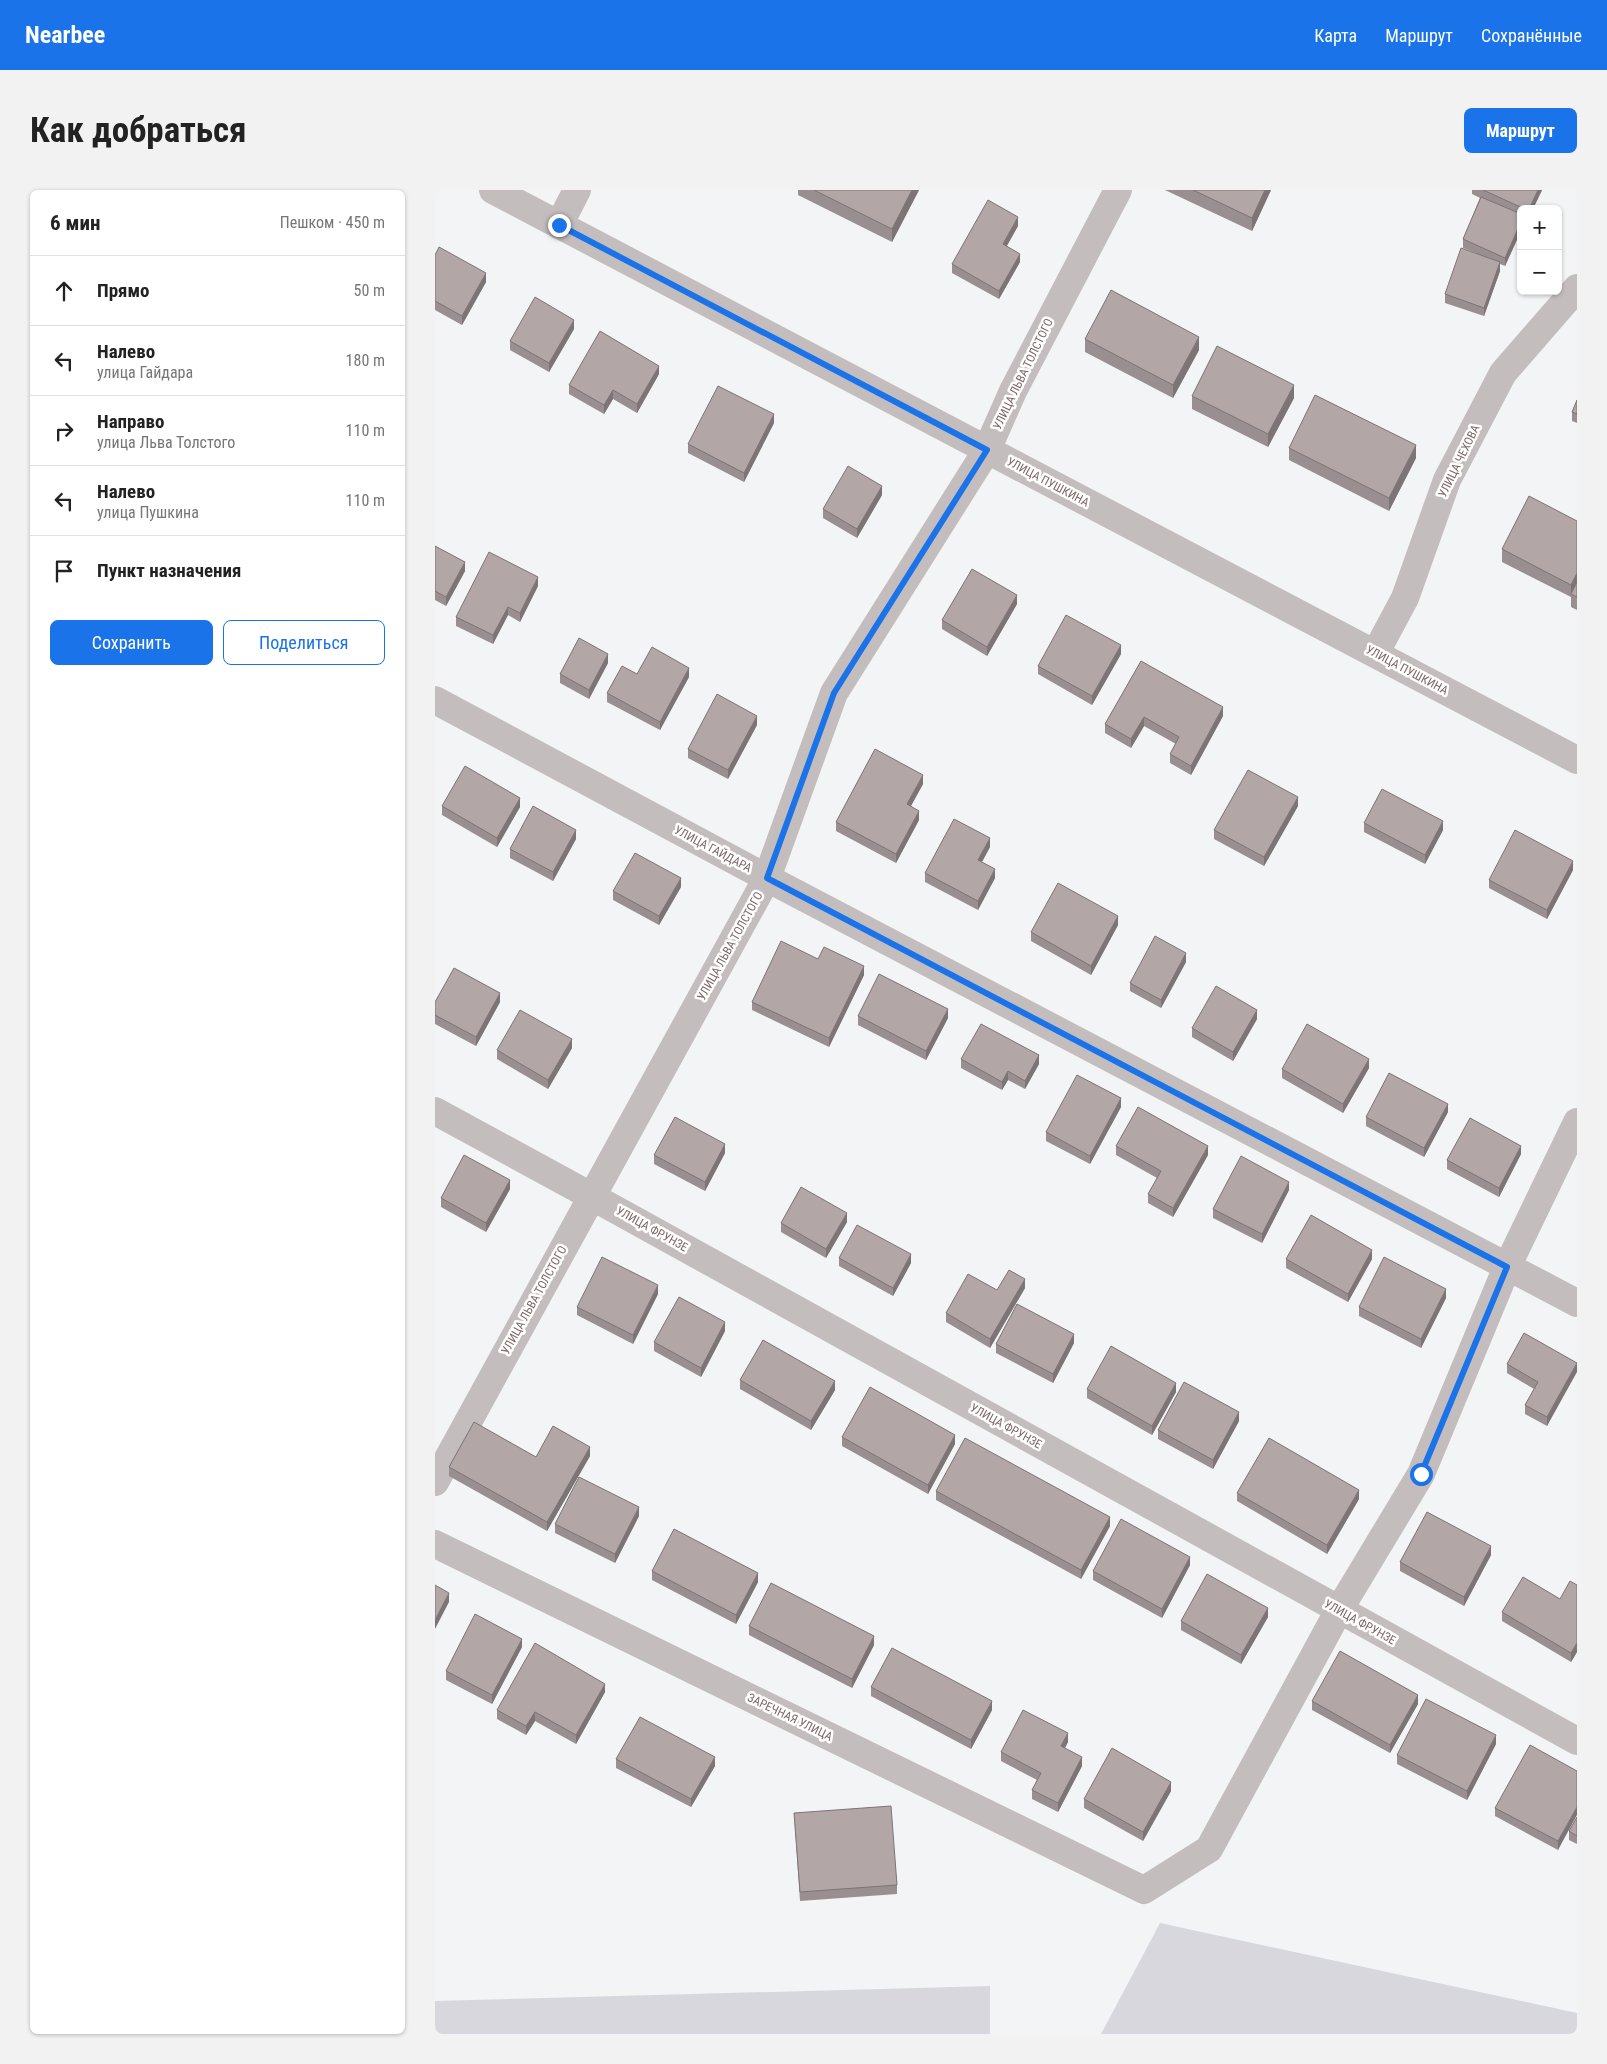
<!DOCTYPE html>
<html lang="ru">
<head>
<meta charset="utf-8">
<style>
  :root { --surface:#fff; --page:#f2f2f2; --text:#222; --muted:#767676; --line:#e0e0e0; --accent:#1a73e8 }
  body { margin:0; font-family:"Roboto Condensed",sans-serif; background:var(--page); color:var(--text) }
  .controls { position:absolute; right:15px; top:15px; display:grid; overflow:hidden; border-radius:8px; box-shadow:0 1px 4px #0004 }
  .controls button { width:45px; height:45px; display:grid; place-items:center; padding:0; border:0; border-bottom:1px solid var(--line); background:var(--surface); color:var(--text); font:25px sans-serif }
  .stop { position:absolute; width:15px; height:15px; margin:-11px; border:4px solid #1a73e8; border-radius:50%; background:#fff }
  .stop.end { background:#1a73e8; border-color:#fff; box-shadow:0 1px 5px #0008 }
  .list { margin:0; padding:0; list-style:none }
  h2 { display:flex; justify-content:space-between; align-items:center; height:65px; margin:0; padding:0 20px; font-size:21px }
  h2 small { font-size:16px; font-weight:400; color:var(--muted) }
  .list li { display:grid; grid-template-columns:32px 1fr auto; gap:15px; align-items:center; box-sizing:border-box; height:70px; padding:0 20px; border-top:1px solid var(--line) }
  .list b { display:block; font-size:19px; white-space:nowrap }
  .list p { margin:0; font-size:16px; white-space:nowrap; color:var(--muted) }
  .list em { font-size:16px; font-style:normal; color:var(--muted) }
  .actions { display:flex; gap:10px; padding:15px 20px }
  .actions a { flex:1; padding:11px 0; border:1px solid var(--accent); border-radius:8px; text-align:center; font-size:18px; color:var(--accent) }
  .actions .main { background:var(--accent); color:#fff }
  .icon { flex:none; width:28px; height:28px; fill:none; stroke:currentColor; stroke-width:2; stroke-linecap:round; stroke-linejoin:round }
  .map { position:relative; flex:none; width:1142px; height:1844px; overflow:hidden; border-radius:8px }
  header { display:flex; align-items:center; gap:30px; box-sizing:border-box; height:70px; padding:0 25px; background:var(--accent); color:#fff }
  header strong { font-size:24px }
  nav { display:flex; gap:28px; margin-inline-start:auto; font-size:18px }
  .intro { display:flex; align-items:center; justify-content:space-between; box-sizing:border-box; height:120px; padding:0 30px }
  h1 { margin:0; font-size:35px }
  .button { padding:12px 22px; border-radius:8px; background:var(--accent); color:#fff; font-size:18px; font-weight:700 }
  main { display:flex; gap:30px; padding:0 30px }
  aside { flex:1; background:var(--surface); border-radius:8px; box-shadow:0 1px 4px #0004 }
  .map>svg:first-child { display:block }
  .green { fill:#d8d7de }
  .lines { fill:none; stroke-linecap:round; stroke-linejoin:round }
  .minor { stroke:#c4bdbd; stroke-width:28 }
  .wall { fill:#998f90 }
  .shaded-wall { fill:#7d7475 }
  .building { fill:#b2a6a7; stroke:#7d7475 }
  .route { stroke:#1a73e8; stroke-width:6 }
  .labels { text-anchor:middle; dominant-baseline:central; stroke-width:5; stroke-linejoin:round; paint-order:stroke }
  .street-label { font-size:12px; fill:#806768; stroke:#fff }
</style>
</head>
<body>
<header>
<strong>Nearbee</strong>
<nav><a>Карта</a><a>Маршрут</a><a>Сохранённые</a></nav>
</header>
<div class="intro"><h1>Как добраться</h1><a class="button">Маршрут</a></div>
<main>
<aside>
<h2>6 мин<small>Пешком · 450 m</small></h2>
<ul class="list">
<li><svg class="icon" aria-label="ahead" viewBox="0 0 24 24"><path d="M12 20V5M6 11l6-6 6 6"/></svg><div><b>Прямо</b></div><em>50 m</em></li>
<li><svg class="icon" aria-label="left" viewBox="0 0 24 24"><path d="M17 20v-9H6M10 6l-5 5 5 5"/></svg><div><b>Налево</b><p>улица Гайдара</p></div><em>180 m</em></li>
<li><svg class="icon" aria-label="right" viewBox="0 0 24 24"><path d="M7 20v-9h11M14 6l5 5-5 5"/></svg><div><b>Направо</b><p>улица Льва Толстого</p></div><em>110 m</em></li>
<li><svg class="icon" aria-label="left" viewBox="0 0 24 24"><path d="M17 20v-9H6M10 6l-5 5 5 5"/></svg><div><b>Налево</b><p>улица Пушкина</p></div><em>110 m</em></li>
<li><svg class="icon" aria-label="arrive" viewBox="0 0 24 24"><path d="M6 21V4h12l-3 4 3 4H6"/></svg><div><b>Пункт назначения</b></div></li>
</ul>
<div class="actions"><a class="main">Сохранить</a><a>Поделиться</a></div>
</aside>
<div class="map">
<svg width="1142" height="1844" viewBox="0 0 1142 1844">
  <rect width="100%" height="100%" fill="#f2f4f5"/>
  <!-- green -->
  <path class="green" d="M725,1733l417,90v21h-476z
    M555,1796v48h-555v-33z"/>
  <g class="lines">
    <!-- minor -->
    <path class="minor" d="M58,0l1084,570
      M124,35l18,-35
      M940,464l30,-56 42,-118 56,-107 74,-85
      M0,510l332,178 810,425
      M0,921l156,85 986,545
      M0,1292l332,-604 67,-185 153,-243 26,-59 105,-201
      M0,1354l709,346 65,-41 130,-239 82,-136 86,-207 70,-145"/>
  </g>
  <!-- wall -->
  <path class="wall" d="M363,0h121l-27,52 -94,-47z
    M730,0h106l-19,41z
    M1037,0h70l-9,19h-12v22l-16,35 -5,-2v7l-16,45 -39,-13v-9l31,-41 -13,-5v-9l17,-41 -8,-4z
    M583,36l-11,20 13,16 -21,37 -47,-26v-9z
    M0,65l51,27 -24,43 -27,-15z
    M139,139l-25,43 -39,-22v-9z
    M650,149l114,11 -26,48 -88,-46z
    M224,184l-22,39 -24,-14 -9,15 -35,-20v-9z
    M757,206l102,2 -26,49 -76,-38z
    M1142,210v23l-5,-2v-9z
    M339,233l-30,59 -56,-29v-9z
    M854,258l127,10 -27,53 -100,-51z
    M447,305l-25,43 -34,-20v-9z
    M1142,331v89l-6,-3v-10l-69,-35v-13z
    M0,356l30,25 -19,35 -11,-6z
    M103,396l-18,36 -12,-7 -15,29 -37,-18v-9z
    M582,414l-30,52 -45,-27v-9z
    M686,464l-29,51 -54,-31v-8z
    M706,471l82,55 -32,59 -21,-12v-9l6,-10 -32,-18 -13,22 -26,-15v-9z
    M173,473l-19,36 -29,-16v-9z
    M202,484l52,3 -29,53 -53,-28v-9z
    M322,535l-29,54 -40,-21v-9z
    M488,594l-12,22 8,14 -23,43 -60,-32v-9z
    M7,616l78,1 -23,40 -55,-32z
    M863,616l-34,60 -50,-27v-9z
    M929,633l79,7 -18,34 -61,-32z
    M141,649l-23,42 -43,-23v-9z
    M555,657l-8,15 13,16 -17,32 -53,-28v-9z
    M1138,680l-26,49 -58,-31v-8z
    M246,697l-22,38 -46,-25v-9z
    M683,735l-27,50 -60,-34v-9z
    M383,769l46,16 -35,72 -77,-37v-8z
    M751,772l-25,46 -31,-17v-8z
    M0,812h65l-24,44 -41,-22z
    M423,826l90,2 -22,42 -68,-35z
    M822,829l-24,42 -41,-24v-9z
    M137,858l-24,41 -51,-30v-9z
    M526,869l78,5 -14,25 -17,-9 -6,10 -41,-22z
    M934,878l-26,45 -61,-35v-9z
    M686,917l-31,57 -44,-23v-9z
    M1013,922l-24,45 -58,-31v-9z
    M681,956l92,9 -35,62 -25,-14v-9l9,-16 -41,-23z
    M290,963l-20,38 -51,-27v-9z
    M1086,964l-22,43 -52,-28v-9z
    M75,999l-24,43 -45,-25v-9z
    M854,1000l-27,53 -49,-25v-9z
    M412,1032l-21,36 -45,-26v-9z
    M404,1068l72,5 -18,33 -54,-30z
    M851,1069h86l-24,43 -62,-34z
    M590,1098l-35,60 -44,-26v-9l51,-23z
    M223,1104l-25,50 -56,-29v-8z
    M1011,1108l-25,50 -62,-32v-9z
    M290,1141l-24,46 -47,-26v-9z
    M639,1153l-21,40 -57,-30v-9z
    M1142,1173l-30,63 -22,-12v-9l9,-16 -27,-16v-9z
    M305,1190l95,10 -24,40 -71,-41z
    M652,1199l89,3 -24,43 -65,-37z
    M804,1231l-26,48 -55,-30v-9z
    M407,1247l113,7 -27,50 -86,-48z
    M155,1266l-43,75 -98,-55v-9l87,-10z
    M501,1301l174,35 -29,53 -145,-79z
    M802,1303l122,6 -32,55 -90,-53z
    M204,1326l-24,47 -60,-30v-9z
    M1056,1365l-27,51 -64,-35v-9z
    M755,1375l-28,53 -69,-38v-9z
    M217,1381l106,11 -22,42 -84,-44z
    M1142,1395v67l-6,10 -69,-41v-9l58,-13z
    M833,1427l-27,47 -60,-34v-9z
    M314,1436l125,19 -22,43 -103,-53z
    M87,1457l-30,57 -46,-24v-9z
    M436,1497l121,23 -21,39 -100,-53z
    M170,1502l-29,52 -41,-23 -9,14 -29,-16v-9z
    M877,1511l106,3 -28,49 -78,-43z
    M633,1552l-3,6 17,18 -24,46 -26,-13v-9l5,-10 -36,-19v-9z
    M1061,1554l-29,56 -70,-36v-9z
    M181,1569l99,7 -24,41 -75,-39z
    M1142,1581l-19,79 -63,-34v-8z
    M736,1601l-28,50 -59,-33v-9z
    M359,1623l103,72v9l-97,7z
    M1142,1627v27l-8,-4v-9z"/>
  <!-- shaded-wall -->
  <path class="shaded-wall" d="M477,0h7l-27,52v-13z
    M830,0h6l-19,41v-13z
    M1103,0h4l-9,19h-4z
    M583,27v9l-15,26v-8z
    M1086,32v9l-16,35v-8z
    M585,64v8l-21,37v-8z
    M1065,72v9l-16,45v-8z
    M51,83v9l-24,43v-9z
    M139,130v9l-25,43v-9z
    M764,147v13l-26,48v-13z
    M224,176v8l-22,39v-9z
    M859,195v13l-26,49v-13z
    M178,200v9l-9,15v-9z
    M339,224v9l-30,59v-9z
    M981,255v13l-27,53v-13z
    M447,296v9l-25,43v-9z
    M30,372v9l-19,35v-9z
    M1142,383v13l-6,8v4v-13z
    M103,387v9l-18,36v-9z
    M582,405v9l-30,52v-9z
    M73,417v8l-15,29v-9z
    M686,455v9l-29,51v-9z
    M173,464v9l-19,36v-9z
    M254,478v9l-29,53v-8z
    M788,517v9l-32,59v-9z
    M322,526v9l-29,54v-9z
    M709,527v9l-13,22v-9z
    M488,585v9l-16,29v-9z
    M863,607v9l-34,60v-9z
    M85,608v9l-23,40v-9z
    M484,621v9l-23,43v-9z
    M1008,631v9l-18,34v-9z
    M141,640v9l-23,42v-9z
    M555,648v9l-12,22v-9z
    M1138,671v9l-26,49v-9z
    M560,679v9l-17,32v-9z
    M246,688v9l-22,38v-9z
    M683,726v9l-27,50v-9z
    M751,763v9l-25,46v-8z
    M429,776v9l-35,72v-9z
    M65,803v9l-24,44v-9z
    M513,819v9l-22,42v-9z
    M822,820v9l-24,42v-9z
    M137,849v9l-24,41v-9z
    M604,865v9l-14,25v-8z
    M934,869v9l-26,45v-9z
    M573,881v9l-6,10v-8z
    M686,908v9l-31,57v-8z
    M1013,914v8l-24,45v-9z
    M290,954v9l-20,38v-9z
    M773,956v9l-35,62v-9z
    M1086,956v8l-22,43v-9z
    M75,990v9l-24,43v-9z
    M854,992v8l-27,53v-9z
    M412,1023v9l-21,36v-9z
    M937,1060v9l-24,43v-8z
    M476,1064v9l-18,33v-8z
    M590,1089v9l-35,60v-9z
    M223,1095v9l-25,50v-9z
    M1011,1099v9l-25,50v-9z
    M290,1132v9l-24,46v-9z
    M639,1144v9l-21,40v-9z
    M1142,1173v9l-30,54v-9z
    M400,1191v9l-24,40v-9z
    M741,1193v9l-24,43v-9z
    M804,1222v9l-26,48v-9z
    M520,1245v9l-27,50v-9z
    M155,1257v9l-43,75v-9z
    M924,1300v9l-32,55v-9z
    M204,1317v9l-24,47v-9z
    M675,1327v9l-29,53v-9z
    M1056,1356v9l-27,51v-9z
    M755,1367v8l-28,53v-9z
    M323,1383v9l-22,42v-9z
    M14,1403v9l-14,27v-9z
    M833,1418v9l-27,47v-9z
    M439,1446v9l-22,43v-9z
    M87,1449v8l-30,57v-9z
    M1142,1453v9l-6,10v-9z
    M170,1494v8l-29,52v-9z
    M983,1505v9l-28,49v-8z
    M557,1511v9l-21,39v-9z
    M100,1522v9l-9,14v-9z
    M633,1543v9l-7,13v-9z
    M1061,1545v9l-29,56v-9z
    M280,1567v9l-24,41v-8z
    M647,1567v9l-24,46v-9z
    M736,1592v9l-28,50v-9z
    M1142,1617v8l-19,35v-9z"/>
  <!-- building -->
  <path class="building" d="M379,0h98l-20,39z
    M758,0h72l-13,28z
    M1048,0h55l-9,19h-4z
    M1046,7l40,17v8l-16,36 -42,-19z
    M553,10l30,17 -15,27 17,10 -21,37 -47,-27z
    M4,57l47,26 -24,43 -27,-15v-46z
    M1026,58l39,14 -16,46 -39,-14z
    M676,100l88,47 -26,48 -88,-46z
    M100,107l39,23 -25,43 -39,-22z
    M165,141l59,35 -22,38 -24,-14 -9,15 -35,-20z
    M782,156l77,39 -26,49 -76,-38z
    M283,196l56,28 -30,59 -56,-29z
    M880,205l101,50 -27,53 -100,-50z
    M1142,210v14l-5,-2z
    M413,276l34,20 -25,43 -34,-20z
    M1094,306l48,25v52l-6,12 -69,-36z
    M0,356l30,16 -19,35 -11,-6z
    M54,362l49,25 -18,36 -12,-6 -15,28 -37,-18z
    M537,379l45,26 -30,52 -45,-27z
    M1142,392v15l-6,-3z
    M631,425l55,30 -29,51 -54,-30z
    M144,448l29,16 -19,36 -29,-16z
    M217,457l37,21 -29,54 -53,-29 15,-27 15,8z
    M706,471l82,46 -32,59 -21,-12 9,-17 -35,-20 -13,22 -26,-15z
    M282,504l40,22 -29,54 -40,-21z
    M440,559l48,26 -16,29 12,7 -23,43 -60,-32z
    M30,576l55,32 -23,40 -55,-32z
    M813,580l50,27 -34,60 -50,-27z
    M947,599l61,32 -18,34 -61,-32z
    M98,616l43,24 -23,42 -43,-23z
    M519,629l36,19 -12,22 17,9 -17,32 -53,-28z
    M1080,640l58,31 -26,49 -58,-30z
    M200,663l46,25 -22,38 -46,-25z
    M623,693l60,33 -27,50 -60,-34z
    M720,746l31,17 -25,47 -31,-17z
    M346,751l37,18 6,-12 40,19 -35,72 -77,-36z
    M19,778l46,25 -24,44 -41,-22v-13z
    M444,784l69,35 -22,42 -68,-35z
    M781,796l41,24 -24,42 -41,-24z
    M85,820l52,29 -24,41 -51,-30z
    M546,834l58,31 -14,26 -17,-10 -6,11 -41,-23z
    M872,834l62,35 -26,45 -61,-35z
    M954,883l59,31 -24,44 -58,-31z
    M642,885l44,23 -31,58 -44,-24z
    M703,917l70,39 -35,62 -25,-14 13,-23 -45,-25z
    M240,927l50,27 -20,38 -51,-27z
    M1035,928l51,28 -22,42 -52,-28z
    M29,965l46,25 -24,43 -45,-25z
    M806,966l48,26 -27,52 -49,-25z
    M366,997l46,26 -21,36 -45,-26z
    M876,1025l61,35 -24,44 -62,-35z
    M422,1035l54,29 -18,34 -54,-30z
    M167,1067l56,28 -25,50 -56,-28z
    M949,1067l62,32 -25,50 -62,-32z
    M574,1080l16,9 -35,60 -44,-26 22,-39 29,16z
    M244,1107l46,25 -24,46 -47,-26z
    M582,1114l57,30 -21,40 -57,-30z
    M1089,1143l53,30 -30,54 -22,-12 13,-23 -31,-18z
    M328,1150l72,41 -24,40 -71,-41z
    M676,1156l65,37 -24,43 -65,-37z
    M749,1192l55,30 -26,48 -55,-30z
    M435,1197l85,48 -27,50 -86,-48z
    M39,1232l62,35 17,-31 37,21 -43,75 -98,-55z
    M530,1248l145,79 -29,53 -145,-79z
    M834,1248l90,52 -32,55 -90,-52z
    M144,1287l60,30 -24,47 -60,-30z
    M992,1322l64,34 -27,51 -64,-35z
    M686,1329l69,38 -28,52 -69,-38z
    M239,1339l84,44 -22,42 -84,-44z
    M772,1384l61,34 -27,47 -60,-34z
    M1088,1387l37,22 10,-18 7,4v58l-6,10 -69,-41z
    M336,1393l103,53 -22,43 -103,-53z
    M0,1395l14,8 -14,27z
    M40,1424l47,25 -30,56 -46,-24z
    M100,1453l70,41 -29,51 -41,-23 -9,14 -29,-16z
    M457,1458l100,53 -21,39 -100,-53z
    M905,1461l78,44 -28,50 -78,-44z
    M991,1509l70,36 -29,56 -70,-36z
    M588,1520l45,23 -7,13 21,11 -24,46 -26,-13 9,-17 -40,-21z
    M205,1527l75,40 -24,42 -75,-40z
    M1095,1555l47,26v36l-19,34 -63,-33z
    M677,1558l59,34 -28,50 -59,-33z
    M456,1616l6,79 -97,7 -6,-79z
    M1142,1627v19l-8,-5z"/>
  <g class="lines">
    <!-- route -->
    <path class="route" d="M124,35l428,225 -153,243 -67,185 740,389 -86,207"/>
  </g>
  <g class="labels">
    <!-- street labels -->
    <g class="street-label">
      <text transform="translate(588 184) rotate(-64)">УЛИЦА ЛЬВА ТОЛСТОГО</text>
      <text transform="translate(1024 271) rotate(-64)">УЛИЦА ЧЕХОВА</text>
      <text transform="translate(613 292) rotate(28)">УЛИЦА ПУШКИНА</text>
      <text transform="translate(972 480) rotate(28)">УЛИЦА ПУШКИНА</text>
      <text transform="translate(278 659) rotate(28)">УЛИЦА ГАЙДАРА</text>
      <text transform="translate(295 756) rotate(-61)">УЛИЦА ЛЬВА ТОЛСТОГО</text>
      <text transform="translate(217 1039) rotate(29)">УЛИЦА ФРУНЗЕ</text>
      <text transform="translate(99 1110) rotate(-61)">УЛИЦА ЛЬВА ТОЛСТОГО</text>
      <text transform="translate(571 1236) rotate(29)">УЛИЦА ФРУНЗЕ</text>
      <text transform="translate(925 1432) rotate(29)">УЛИЦА ФРУНЗЕ</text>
      <text transform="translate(355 1527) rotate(26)">ЗАРЕЧНАЯ УЛИЦА</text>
    </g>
  </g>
</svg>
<div class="controls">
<button>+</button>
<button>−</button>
</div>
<div class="stop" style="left:986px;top:1284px"></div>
<div class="stop end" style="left:124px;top:35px"></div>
</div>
</main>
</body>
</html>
